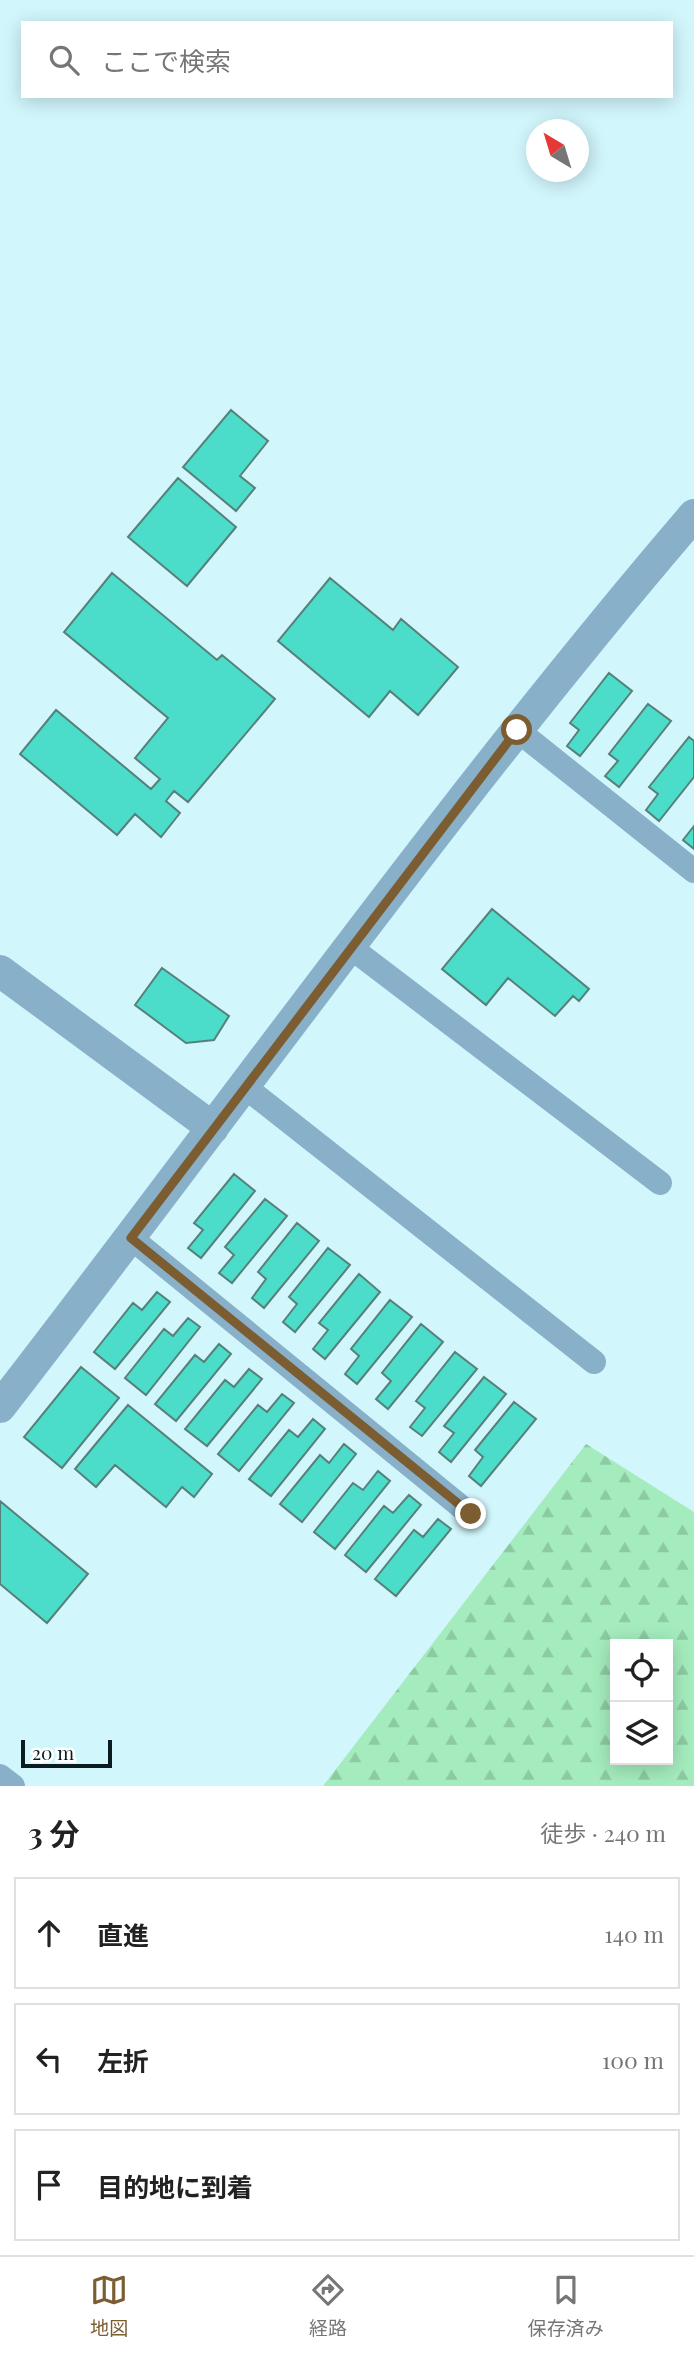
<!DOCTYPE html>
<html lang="ja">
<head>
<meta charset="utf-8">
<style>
  :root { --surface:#fff; --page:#f2f2f2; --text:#222; --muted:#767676; --line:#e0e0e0; --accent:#7c5d32 }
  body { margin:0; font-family:"Playfair Display","Noto Sans JP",serif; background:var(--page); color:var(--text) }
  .controls { position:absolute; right:21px; bottom:21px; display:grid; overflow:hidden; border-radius:0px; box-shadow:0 4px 18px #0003 }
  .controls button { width:63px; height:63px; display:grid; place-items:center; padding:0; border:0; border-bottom:2px solid var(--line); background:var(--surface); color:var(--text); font:35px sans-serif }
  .compass { position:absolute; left:526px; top:119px; width:63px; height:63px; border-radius:50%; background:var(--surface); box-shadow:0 4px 18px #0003; rotate:322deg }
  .scale { position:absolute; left:21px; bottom:18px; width:91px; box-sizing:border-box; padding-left:7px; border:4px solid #0a1c1f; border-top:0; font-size:19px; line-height:24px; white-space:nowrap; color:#0a1c1f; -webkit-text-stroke:5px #fff; paint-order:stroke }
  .stop { position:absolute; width:21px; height:21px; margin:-16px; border:5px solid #7c5d32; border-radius:50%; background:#fff }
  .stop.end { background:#7c5d32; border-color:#fff; box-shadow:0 2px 7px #0008 }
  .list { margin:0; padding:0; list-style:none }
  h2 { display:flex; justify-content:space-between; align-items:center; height:91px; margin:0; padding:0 28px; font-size:30px }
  h2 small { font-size:23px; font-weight:400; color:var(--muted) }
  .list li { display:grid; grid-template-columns:46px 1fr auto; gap:21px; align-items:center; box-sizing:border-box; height:112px; margin:0 14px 14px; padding:0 14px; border:2px solid var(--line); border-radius:0px }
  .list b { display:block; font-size:26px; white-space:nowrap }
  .list em { font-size:23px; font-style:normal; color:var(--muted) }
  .icon { flex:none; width:38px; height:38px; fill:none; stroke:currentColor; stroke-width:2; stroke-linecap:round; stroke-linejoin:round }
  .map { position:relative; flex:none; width:694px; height:1786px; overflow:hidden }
  .search { position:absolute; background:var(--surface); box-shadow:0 4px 18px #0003; left:21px; right:21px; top:21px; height:77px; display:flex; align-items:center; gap:18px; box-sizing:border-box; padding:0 24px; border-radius:0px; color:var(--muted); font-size:26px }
  .sheet { height:469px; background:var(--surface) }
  nav { display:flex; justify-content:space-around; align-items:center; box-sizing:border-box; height:98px; border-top:2px solid var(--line); background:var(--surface); font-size:19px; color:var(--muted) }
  nav a { display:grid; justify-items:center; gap:4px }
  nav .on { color:var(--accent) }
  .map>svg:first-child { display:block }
  .forest { fill:url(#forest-firs); fill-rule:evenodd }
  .building { fill:#4cddca; stroke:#56817a; stroke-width:2 }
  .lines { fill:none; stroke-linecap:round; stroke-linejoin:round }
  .minor { stroke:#89b0c9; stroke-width:24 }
  .tertiary { stroke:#89b0c9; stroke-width:32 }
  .route { stroke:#7c5d32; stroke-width:9 }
</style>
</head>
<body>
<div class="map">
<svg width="694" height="1786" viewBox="0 0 694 1786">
  <defs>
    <pattern id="forest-firs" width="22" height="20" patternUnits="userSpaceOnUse" patternTransform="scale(1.75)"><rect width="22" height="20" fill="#a4ecbd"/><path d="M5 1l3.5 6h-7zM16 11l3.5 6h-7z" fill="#8ccaa2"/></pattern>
  </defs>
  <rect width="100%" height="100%" fill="#d1f6fc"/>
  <!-- forest -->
  <path class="forest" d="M586,1444l108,68v274h-371zM615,1644h53v116h-53z"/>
  <!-- building -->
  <path class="building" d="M231,410l37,31 -28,35 15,12 -19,23 -53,-44z
    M178,478l58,49 -49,59 -59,-49z
    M112,573l105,87 5,-5 53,44 -87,103 -14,-11 -8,10 14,12 -19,24 -26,-23 -18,21 -97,-81 36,-44 95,79 9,-10 -25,-21 33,-40 -104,-86z
    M330,578l63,52 8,-11 57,48 -40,48 -28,-24 -21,26 -91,-76z
    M609,673l23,18 -52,65 -13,-10 12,-16 -9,-7z
    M648,704l23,17 -52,66 -14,-11 13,-15 -9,-7z
    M689,737l5,4v36l-35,44 -13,-11 12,-16 -9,-7z
    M694,826v23l-11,-9z
    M492,909l97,80 -10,12 -6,-5 -18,20 -47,-38 -22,27 -44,-36z
    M162,968l67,48 -15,24 -28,3 -51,-38z
    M234,1174l21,17 -54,67 -13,-10 15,-18 -9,-7z
    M265,1199l22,17 -55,67 -13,-10 15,-18 -9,-8z
    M297,1223l22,18 -55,67 -12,-10 14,-19 -8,-7z
    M328,1248l22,17 -55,67 -12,-10 14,-18 -8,-7z
    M359,1274l21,18 -55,67 -12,-10 15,-19 -9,-7z
    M157,1292l13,10 -55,67 -21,-17 39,-49 9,7z
    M390,1300l22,17 -55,67 -12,-10 14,-18 -8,-7z
    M188,1318l12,9 -54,68 -21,-17 39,-49 9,7z
    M421,1324l22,18 -55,67 -12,-10 15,-18 -9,-8z
    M219,1344l12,10 -55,67 -21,-17 40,-49 9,7z
    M455,1352l22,17 -55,67 -12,-9 15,-19 -9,-7z
    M81,1367l38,31 -57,70 -38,-31z
    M249,1369l13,10 -55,67 -22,-17 40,-49 9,7z
    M484,1377l22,17 -55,68 -12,-10 15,-19 -10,-7z
    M282,1394l12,9 -55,68 -21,-17 40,-49 9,7z
    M514,1402l22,17 -55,67 -12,-10 14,-19 -8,-7z
    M128,1405l84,69 -18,23 -12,-10 -16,20 -51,-42 -19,22 -21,-18z
    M313,1419l12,10 -54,67 -22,-17 40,-49 9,7z
    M344,1444l12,10 -54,68 -22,-18 40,-49 9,8z
    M378,1471l12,10 -55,68 -21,-17 39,-49 10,7z
    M409,1495l12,10 -55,67 -21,-17 39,-49 9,7z
    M0,1501l88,73 -41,49 -47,-39z
    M438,1519l13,10 -55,67 -21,-17 39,-49 9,7z"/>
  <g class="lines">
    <!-- minor -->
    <path class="minor" d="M517,730l177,141
      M350,947l310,236
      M245,1087l349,275
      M131,1238l339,276
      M0,1776l13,10"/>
    <!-- tertiary -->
    <path class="tertiary" d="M0,971l213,157
      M0,1407c231,-298 449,-606 694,-892"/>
  </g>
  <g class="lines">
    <!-- route -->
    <path class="route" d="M471,1514l-340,-276 386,-508"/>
  </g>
</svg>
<div class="controls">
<button><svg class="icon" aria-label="locate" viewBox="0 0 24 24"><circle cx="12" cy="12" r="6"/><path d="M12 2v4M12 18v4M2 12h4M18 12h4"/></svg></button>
<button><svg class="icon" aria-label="layers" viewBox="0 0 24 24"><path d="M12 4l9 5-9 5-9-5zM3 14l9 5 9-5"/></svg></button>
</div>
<svg class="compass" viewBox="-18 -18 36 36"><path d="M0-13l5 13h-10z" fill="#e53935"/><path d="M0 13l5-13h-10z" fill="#767676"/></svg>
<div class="scale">20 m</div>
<div class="stop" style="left:517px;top:730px"></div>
<div class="stop end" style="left:471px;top:1514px"></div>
<div class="search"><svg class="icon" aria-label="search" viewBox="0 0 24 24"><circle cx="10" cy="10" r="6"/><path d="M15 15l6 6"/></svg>ここで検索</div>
</div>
<section class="sheet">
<h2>3 分<small>徒歩 · 240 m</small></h2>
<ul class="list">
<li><svg class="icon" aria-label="ahead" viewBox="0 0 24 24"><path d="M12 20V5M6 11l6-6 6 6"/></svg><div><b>直進</b></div><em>140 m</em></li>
<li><svg class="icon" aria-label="left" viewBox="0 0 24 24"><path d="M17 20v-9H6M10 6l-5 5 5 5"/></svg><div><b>左折</b></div><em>100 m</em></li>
<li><svg class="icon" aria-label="arrive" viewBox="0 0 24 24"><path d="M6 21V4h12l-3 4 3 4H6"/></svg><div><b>目的地に到着</b></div></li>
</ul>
</section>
<nav>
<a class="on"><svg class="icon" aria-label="map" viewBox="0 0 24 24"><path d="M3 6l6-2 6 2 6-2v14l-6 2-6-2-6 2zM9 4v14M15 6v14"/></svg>地図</a>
<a><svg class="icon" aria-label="directions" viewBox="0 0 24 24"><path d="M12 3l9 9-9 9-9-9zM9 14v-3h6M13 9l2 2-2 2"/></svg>経路</a>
<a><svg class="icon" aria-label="saved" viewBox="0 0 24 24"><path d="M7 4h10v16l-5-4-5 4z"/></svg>保存済み</a>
</nav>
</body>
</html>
